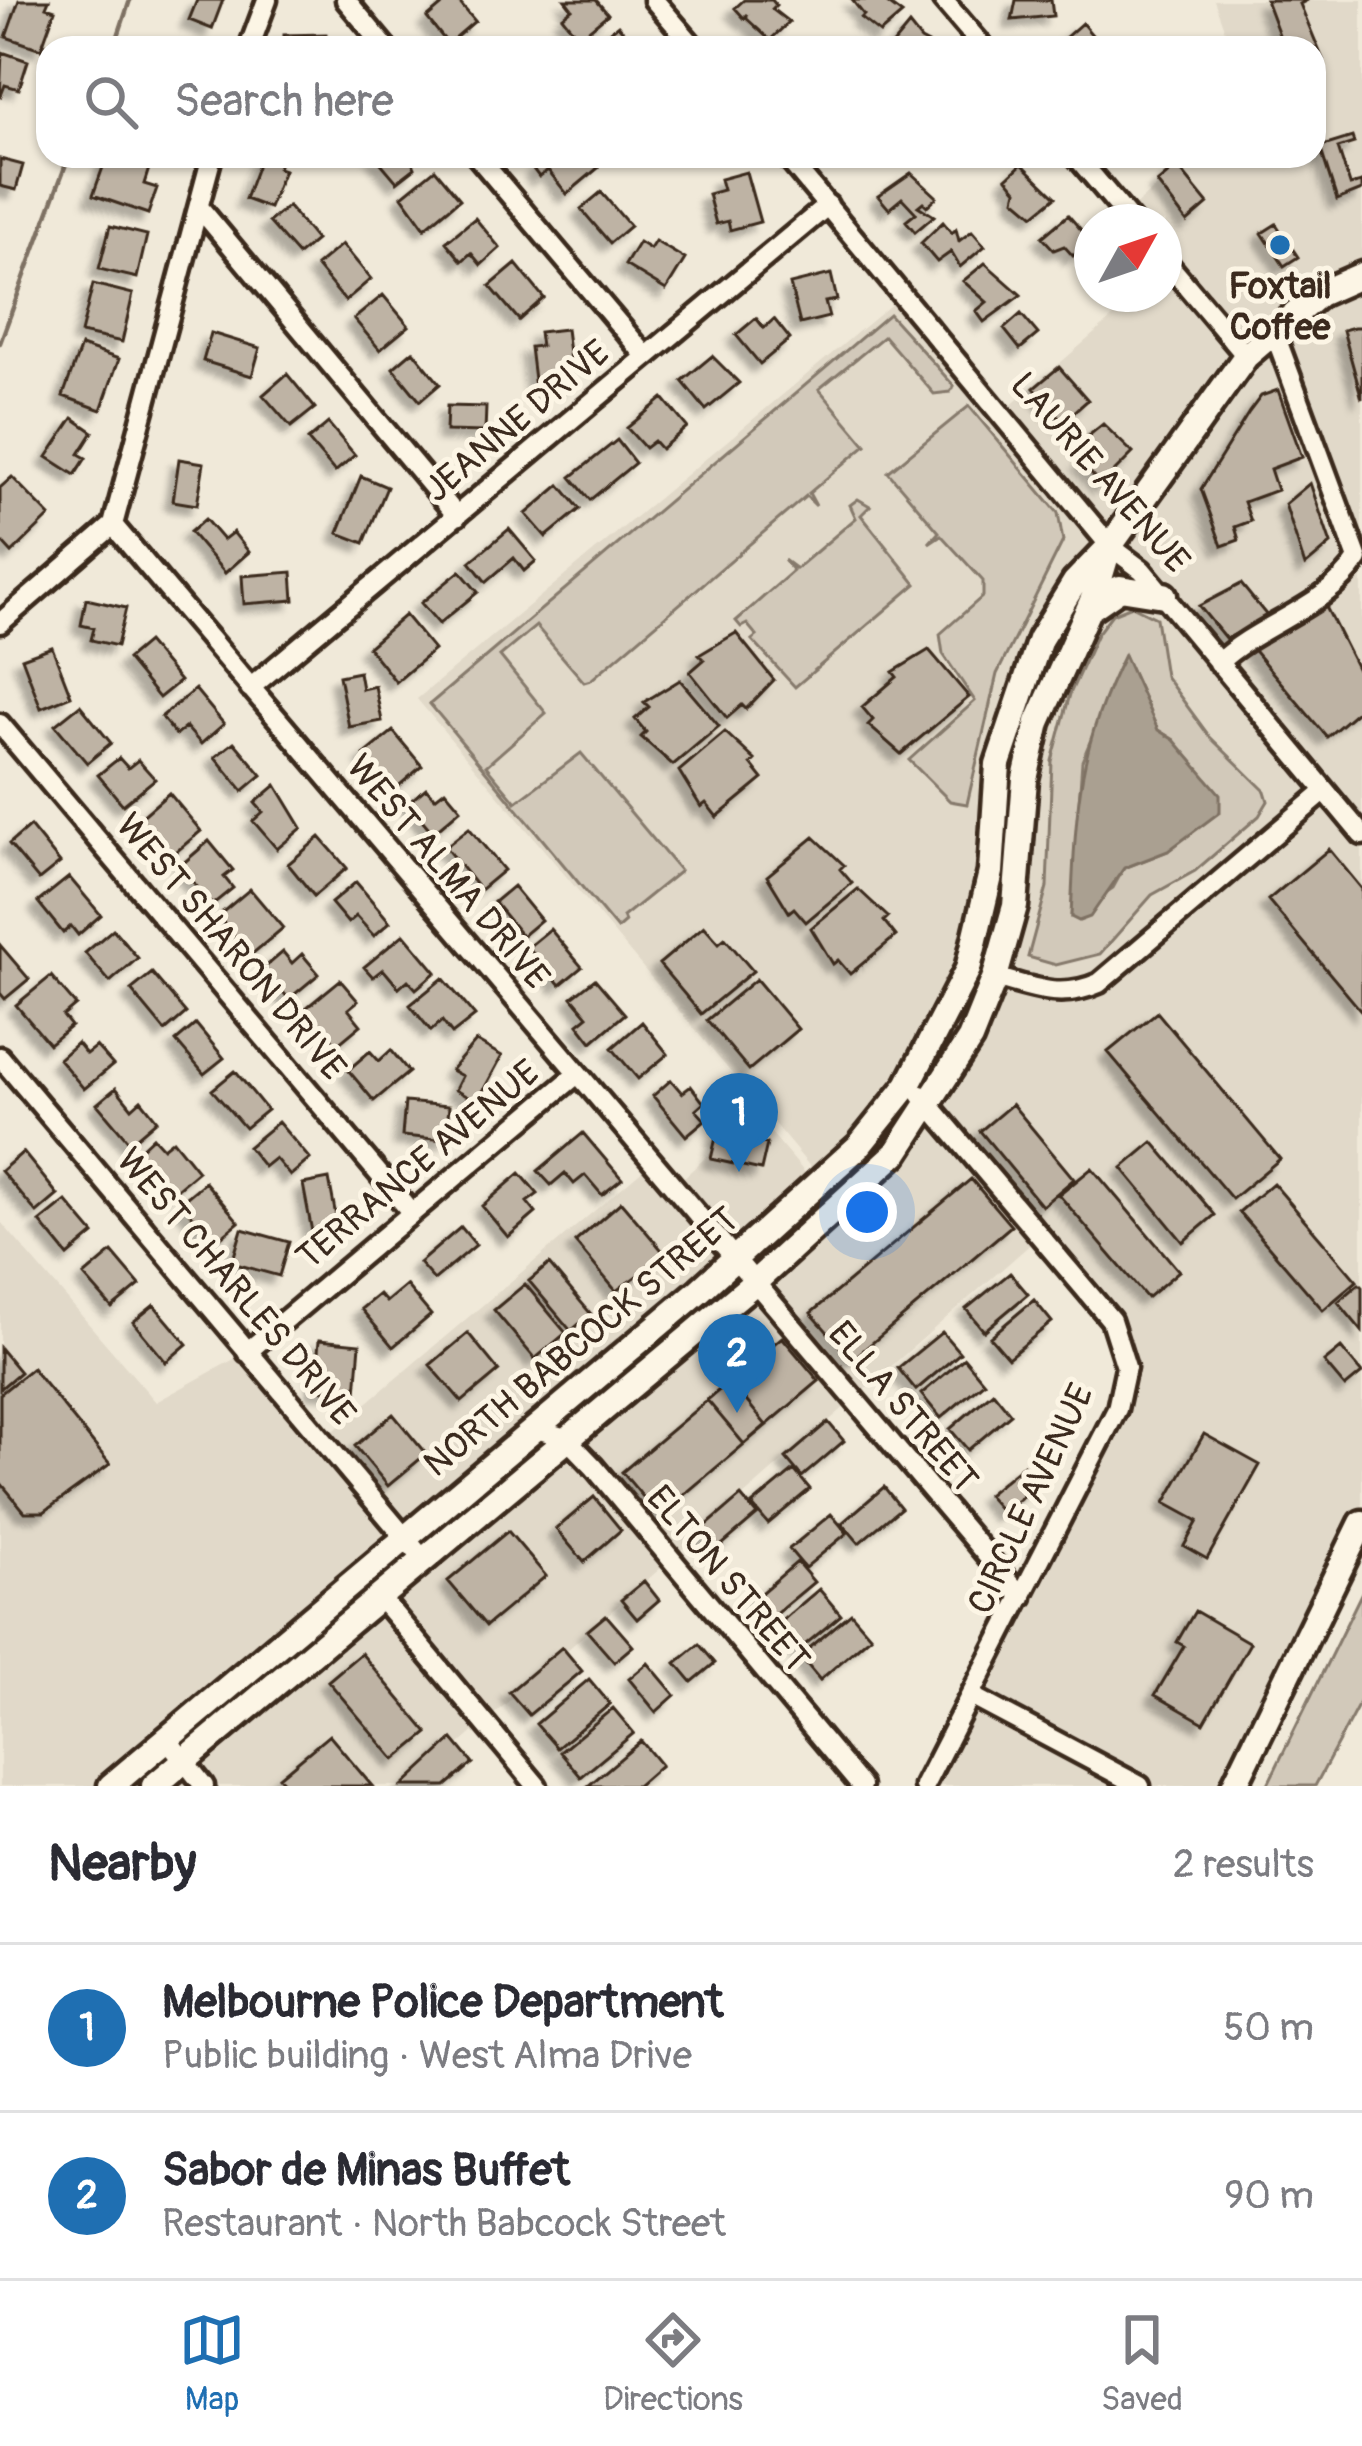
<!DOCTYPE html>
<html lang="en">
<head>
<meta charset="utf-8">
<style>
  :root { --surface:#fff; --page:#f2f2f3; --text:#2b2b33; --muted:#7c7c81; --line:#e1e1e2; --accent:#1f6fb2 }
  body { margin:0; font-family:Pangolin,sans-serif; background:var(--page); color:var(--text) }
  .compass { position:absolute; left:1074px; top:204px; width:108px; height:108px; border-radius:50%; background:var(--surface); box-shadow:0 3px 9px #0004; rotate:50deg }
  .you { position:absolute; left:867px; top:1212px; width:42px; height:42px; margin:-30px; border:9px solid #fff; border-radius:50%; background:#1a73e8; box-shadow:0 0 0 18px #1a73e833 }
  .badge { display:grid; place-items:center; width:78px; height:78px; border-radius:50%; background:var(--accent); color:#fff; font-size:39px; font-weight:700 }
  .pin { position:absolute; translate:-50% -99px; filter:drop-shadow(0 3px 6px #0008) }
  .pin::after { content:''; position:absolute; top:63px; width:42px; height:36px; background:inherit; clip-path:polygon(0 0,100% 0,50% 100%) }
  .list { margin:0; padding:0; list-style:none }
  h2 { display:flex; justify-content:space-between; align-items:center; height:156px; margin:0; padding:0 48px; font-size:51px }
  h2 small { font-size:39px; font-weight:400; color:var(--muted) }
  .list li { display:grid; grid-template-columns:78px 1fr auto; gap:36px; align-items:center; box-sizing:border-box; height:168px; padding:0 48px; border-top:3px solid var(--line) }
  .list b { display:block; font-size:45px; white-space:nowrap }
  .list p { margin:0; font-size:39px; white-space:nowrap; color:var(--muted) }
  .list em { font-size:39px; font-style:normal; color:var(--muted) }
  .icon { flex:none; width:66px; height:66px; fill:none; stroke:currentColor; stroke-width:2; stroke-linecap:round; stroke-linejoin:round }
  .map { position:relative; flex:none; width:1362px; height:1786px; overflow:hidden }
  .search { position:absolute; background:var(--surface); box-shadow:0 3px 9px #0004; left:36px; right:36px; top:36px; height:132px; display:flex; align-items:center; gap:30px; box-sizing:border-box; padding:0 42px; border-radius:36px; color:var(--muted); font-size:45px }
  .sheet { height:492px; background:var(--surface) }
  nav { display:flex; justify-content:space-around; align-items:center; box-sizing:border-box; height:168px; border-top:3px solid var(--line); background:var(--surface); font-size:33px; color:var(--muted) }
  nav a { display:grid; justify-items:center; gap:6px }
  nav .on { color:var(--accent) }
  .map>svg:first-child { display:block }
  .built { fill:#e1d9c9 }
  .green { fill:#d2c9ba; stroke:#867a6c; stroke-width:3; fill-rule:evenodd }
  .water { fill:#aaa091; stroke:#7e7163; stroke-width:3 }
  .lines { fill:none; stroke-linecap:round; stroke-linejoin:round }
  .stream { stroke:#7e7163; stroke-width:4.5 }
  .building { fill:#beb3a4; stroke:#3b2a1e; stroke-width:3; filter:url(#shadow) }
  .minor-casing { stroke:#3b2a1e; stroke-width:27 }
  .major-casing { stroke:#3b2a1e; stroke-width:33 }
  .minor { stroke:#fcf5e5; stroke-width:18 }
  .major { stroke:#fcf5e5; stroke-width:24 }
  .poi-dot { fill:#1f6fb2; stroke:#fcf5e5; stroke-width:4.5 }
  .labels { text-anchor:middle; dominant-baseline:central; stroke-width:10; stroke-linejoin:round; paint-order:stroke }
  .poi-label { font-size:36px; font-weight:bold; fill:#3b2a1e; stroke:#fcf5e5 }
  .street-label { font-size:36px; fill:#3b2a1e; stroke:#fcf5e5 }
</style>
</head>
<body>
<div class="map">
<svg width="1362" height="1786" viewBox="0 0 1362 1786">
  <defs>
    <filter id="shadow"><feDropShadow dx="-8" dy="8" stdDeviation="3" flood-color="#0004"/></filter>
  </defs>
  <rect width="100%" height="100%" fill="#f0e9d9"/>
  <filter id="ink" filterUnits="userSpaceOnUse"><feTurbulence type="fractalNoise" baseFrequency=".00833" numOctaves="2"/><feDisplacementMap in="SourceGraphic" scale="24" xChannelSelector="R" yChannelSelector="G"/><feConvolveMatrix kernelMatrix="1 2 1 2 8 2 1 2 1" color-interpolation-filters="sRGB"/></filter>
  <g filter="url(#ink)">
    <!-- built -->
    <path class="built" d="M1214,0h148v1522l-128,264h-299l182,-377 9,-42 -15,-47 -78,-78 -621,544h-412v-565l156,181 91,-50 76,88 328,-277 83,97 100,-65 -417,-496 477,-397 108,111 138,-119h24v-20l7,-7 -7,-8v-37h-32l-7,-8 67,-58h122v-108h-83z
      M754,1113l58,68 -76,66 -56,-66z"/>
    <!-- green -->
    <path class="green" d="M889,314l65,72 -4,6 -16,2 -50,-58 -65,53 47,56 -57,48 7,13 -10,-10 -215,184 -7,2 -48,-56 -36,30 46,57 -60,53 30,36 65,-49 99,118 -57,46 2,5 -8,7 -187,-225z
      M969,406l89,107 5,28 -66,133 -30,130 -17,-3 -41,-41 66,-59 -32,-47 -3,-20 43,-38v-15l-42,-46 -12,8 10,-11 -51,-60z
      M858,499l12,7 -9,9 55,69 -121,103 -43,-47 5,-4 -10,-12 -6,3 -5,-6 57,-50 -9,-11 12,9 60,-51 -6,-13z
      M1132,606l24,12 9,58 44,60 56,55 3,10 -9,15 -64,55 -43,24 -52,59 -44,11 -28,-8 19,-70 5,-126 18,-67 27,-60 15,-20zM1125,657l33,73 16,10 -6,111 -44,17 -11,20 -42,28 11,-155z
      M1362,1592v106l-47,88h-48z"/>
    <!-- water -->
    <path class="water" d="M1124,655l34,75 16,10 46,54v18l-52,39 -44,17 -34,49 -11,4 -8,-4c5,-104 5,-166 53,-262z"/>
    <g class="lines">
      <!-- stream -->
      <path class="stream" d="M114,48l16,-48
        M0,343l69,-187"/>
    </g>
    <!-- building -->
    <path class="building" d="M19,0h30l-3,7 9,3 -14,39 -35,-12z
      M197,0h26l-11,29 -23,-9z
      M448,0h9l18,21 -27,23 -21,-26z
      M565,0h31l12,14 -29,24 -17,-21 10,-8z
      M744,0h28l4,5 -4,4 17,13 -19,18 -24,-22 2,-4 -4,4 -9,-10z
      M852,0h31l19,14 -22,19 -19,-15 3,-3z
      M1016,0h35l2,16 -41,4z
      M1266,0h42l-8,4 24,58 -10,4v-18h-30z
      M1082,23l11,13 -15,12h-13v-10z
      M618,25l19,23h-40l-3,-4z
      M909,25l12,15 13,7 -44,1z
      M326,34l1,14h-43v-13z
      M2,52l26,9 -9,28 -14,-4 -5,13z
      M1352,137l2,6 -16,5 12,37 12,-3v8l-25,10 -17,-53z
      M107,156l44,6 -7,22 13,4 -9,26 -55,-19z
      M261,156h21l-4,12 6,2 -15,38 -24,-9z
      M375,156h35l5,12 -18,14z
      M549,156h38l11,12 -31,26 -19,-24 -9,7 -6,-8z
      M0,159l23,6 -7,25 -16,-4z
      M1022,164l34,33 -22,18 -19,-16 2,-9 -10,-12z
      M1177,166l31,38 -21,18 -30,-39z
      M435,169l25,30 -35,29 -23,-32z
      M746,172l14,50 -30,8 -2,-9 -12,3 -8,-30 15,-4 -3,-11z
      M911,173l26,24 -10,9 -4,-4 -5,4 16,10 -19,16 -9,-11 10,-8 -14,-15 -13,11 -11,-13z
      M601,192l29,34 -20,17 -29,-34z
      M288,206l28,34 -18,15 -29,-33z
      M1068,215l23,26 -18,15 -9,-10 -10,4 -12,-13z
      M475,218l25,30 -19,17 -10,-12 -9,8 -16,-19z
      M943,222l9,11 4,-4 3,12 13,-10 13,15 -25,21 -9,-15 -14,10 -16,-19z
      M1276,224l22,33 -14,9 -22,-33z
      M110,226l37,9 -10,43 -38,-9z
      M655,241l30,18 -19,31 -41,-25 14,-23 11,7z
      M342,244l29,35 -26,22 -29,-35z
      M985,263l36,32 -37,27 -8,-11 11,-9 -24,-21z
      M516,264l28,34 -25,22 -29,-34z
      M831,274l6,26 -12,2 4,15 -29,7 -10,-40z
      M93,284l40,10 -11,48 -41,-9z
      M383,295l26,31 -29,24 -26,-31z
      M1021,314l17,20 -18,15 -16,-20z
      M756,318l8,10 10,-9 16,20 -30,25 -24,-29z
      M1354,327h8v72l-19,-69z
      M566,329l7,55 -38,4 -5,-41 11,-1 -2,-14z
      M211,333l49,15 -8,28 -49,-15z
      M81,346l38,13 -18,51 -38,-14z
      M413,351l27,33 -20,17 -27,-33z
      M712,356l27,27 -33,27 -24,-29z
      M1059,367l29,33 -25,22 -29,-34z
      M287,374l28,34 -24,19 -28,-32z
      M1278,390l24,67 -32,12 7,21 -33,12 7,19 -16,6 4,13 -17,6 -21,-57 48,-77 12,-16z
      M663,398l24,29 -26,22 -7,-8 -9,7 -18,-20z
      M447,406l39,1 -1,25 -39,-1z
      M73,418l20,14 -14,22 7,4 -11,17 -28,-18z
      M328,423l27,32 -20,17 -27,-32z
      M1103,424l30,29 -32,32 -20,-23 11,-9 -10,-12z
      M617,440l18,23 -45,37 -19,-23z
      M179,459l25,4 -7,42 -24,-4z
      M361,476l26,11 -23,56 -26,-10z
      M12,477l38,39 -38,37 -12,-13v-52z
      M1310,483l21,61 -26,22 -20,-62z
      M560,485l20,24 -34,28 -20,-23z
      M205,519l18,21 10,-8 16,20 -24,21 -35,-41z
      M509,529l27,32 -12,10 -10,-13 -28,24 -16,-20z
      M460,571l18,21 -39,32 -18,-21z
      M292,572l2,28 -50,4 -2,-28z
      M1241,584l27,33 -42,22 -27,-33z
      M86,599l40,9 -9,38 -26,-6 3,-12 -13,-3z
      M1325,605l37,73v29l-35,30 -77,-91z
      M405,615l29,35 -38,32 -28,-35z
      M736,633l38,47 -28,29 -4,-4 -15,13 -37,-46 14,-12 -5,-5z
      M147,642l33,39 -21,17 -32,-39z
      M52,647l19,49 -30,12 -19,-50z
      M929,650l40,47 -68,57 -33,-29 5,-5 -11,-13 35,-30 -4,-5z
      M359,672l3,17 13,-3 7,35 -33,6 -10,-51z
      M680,680l39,46 -46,39 -32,-28 5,-5 -11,-13 14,-12 -5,-5z
      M195,689l29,35 -23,20 -15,-17 -10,8 -15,-18z
      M80,705l31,38 -24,20 -32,-38z
      M393,731l29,35 -28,24 -30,-35z
      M725,732l30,28 -4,4 12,15 -46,38 -11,-14 -5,4 -22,-36z
      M234,742l28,33 -19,16 -28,-34z
      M119,758l9,10 10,-8 17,19 -32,26 -25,-30z
      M276,785l26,43 -25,21 -24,-28 10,-9 -8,-9z
      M426,788l9,10 10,-8 16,19 -28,24 -25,-30z
      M169,793l32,38 -31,26 -31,-38z
      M30,826l30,37 -21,17 -30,-36z
      M469,828l35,42 -24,20 -35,-43z
      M320,837l27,31 -33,28 -26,-32z
      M814,837l30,28 -4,4 12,14 -46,39 -12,-14 -5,4 -22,-36z
      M209,841l24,29 -9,7 9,11 -21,17 -32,-39z
      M1329,849l33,40v123l-94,-112z
      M69,877l32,38 -23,20 -7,-9 -8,7 -25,-31z
      M356,882l34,40 -16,14 -18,-20 -8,7 -17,-20z
      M513,886l28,34 -19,16 -28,-34z
      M250,889l33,39 -32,27 -33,-39z
      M858,889l30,28 -4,4 12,15 -46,38 -12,-14 -5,4 -22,-36z
      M704,926l15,17 6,-5 28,33 -52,43 -42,-50z
      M113,929l25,29 -28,24 -25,-29z
      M550,929l32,38 -22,18 -32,-38z
      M404,934l32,38 -20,17 -8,-9 -9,8 -16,-19 -10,8 -9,-10z
      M0,945l29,34 -24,20 -5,-6z
      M283,952l9,11 10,-9 17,20 -30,25 -26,-30z
      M152,973l34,40 -21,18 -34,-41z
      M51,976l25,29 -13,11 8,10 -22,18 -33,-39z
      M443,978l32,38 -23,18 -10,-13 -11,10 -21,-26z
      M595,979l30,35 -33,28 -14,-18 10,-8 -16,-19z
      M756,979l42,50 -49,41 -42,-50z
      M340,980l18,21 -10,8 13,16 -24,20 -31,-37z
      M1157,1012l123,147 -48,40 -124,-147z
      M642,1022l26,32 -30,25 -26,-31z
      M196,1024l28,34 -20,16 -28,-33z
      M476,1041l26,15 -25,46 -22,-12 7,-14 -11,-6z
      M77,1043l9,11 10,-8 17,19 -29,24 -25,-30z
      M391,1050l18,22 -35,29 -26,-31 22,-19 9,10z
      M235,1071l32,39 -22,18 -33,-38z
      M671,1080l11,13 9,-7 13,17 -8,7 9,10 -19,16 -33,-40z
      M116,1088l16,20 9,-8 16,20 -27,23 -33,-39z
      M405,1102l44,4 -3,34 -44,-4z
      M1012,1104l62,75 -32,27 -62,-75z
      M278,1122l32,37 -20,17 -15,-18 -11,9 -16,-20z
      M583,1133l39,46 -20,16 -17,-20 -11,9 -9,-11 -14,12 -13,-14z
      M717,1133l50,11 -6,26 -50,-11z
      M153,1137l10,11 10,-8 25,31 -26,22 -35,-41z
      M1153,1142l62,73 -32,27 -61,-74z
      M23,1152l35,43 -21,18 -36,-42z
      M1092,1168l87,103 -32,27 -88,-103z
      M520,1173l18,21 -11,8 9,11 -28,24 -26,-31z
      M329,1179l9,48 -26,5 -9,-48z
      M971,1179l40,47 -159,134 -41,-47z
      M205,1182l34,40 -24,20 -34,-40z
      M1273,1183l84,98 -34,29 -84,-98z
      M66,1201l28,33 -26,22 -28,-34z
      M621,1202l45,53 -50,36 -41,-49z
      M461,1227l15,18 -42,35 -15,-17z
      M242,1229l47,13 -10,34 -47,-13z
      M112,1252l28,33 -28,23 -28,-32z
      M549,1264l42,50 -20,17 -42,-50z
      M1010,1273l18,21 -44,37 -18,-22z
      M525,1284l41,49 -31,26 -41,-49z
      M1359,1284l3,3v44l-24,-29z
      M406,1285l25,30 -38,32 -32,-38 18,-15 7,8z
      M1034,1300l18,22 -44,36 -18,-21z
      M154,1305l33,39 -21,18 -33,-40z
      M942,1332l18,21 -44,37 -18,-22z
      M468,1333l31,38 -37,31 -32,-37z
      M782,1337l37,44 -160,135 -37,-44z
      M319,1340l41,4 -4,49 -41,-4z
      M0,1348l20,24 -20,17z
      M1341,1348l21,25 -17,14 -21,-25z
      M964,1358l20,24 -43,36 -20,-24z
      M32,1368l78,96 -66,48h-19l-25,-30v-88z
      M730,1381l36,44 -22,19 -37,-44z
      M993,1392l18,22 -43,36 -18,-21z
      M393,1414l33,40 -38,32 -33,-40z
      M828,1422l16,19 -42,36 -16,-19z
      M1204,1434l56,31 -53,94 -23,-13 14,-25 -33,-18z
      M1023,1465l15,18 -35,30 -16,-18z
      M794,1470l16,19 -42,35 -16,-19z
      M884,1487l17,21 -42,35 -17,-20z
      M741,1496l16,19 -42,36 -16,-19z
      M594,1497l27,33 -37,32 -28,-33z
      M831,1514l16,19 -42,35 -16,-19z
      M508,1531l38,45 -60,50 -38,-45z
      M797,1562l17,20 -42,35 -17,-19z
      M644,1581l15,19 -22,19 -16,-19z
      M819,1589l22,26 -41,34 -22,-25z
      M1195,1611l55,32 -46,80 -49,-28 29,-49 -7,-4z
      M851,1613l20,23 -51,44 -20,-24z
      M606,1615l27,31 -19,16 -27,-31z
      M699,1644l16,19 -23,19 -16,-19z
      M562,1647l20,24 -53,44 -20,-23z
      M361,1653l67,80 -33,27 -67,-79z
      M648,1663l27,32 -19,17 -27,-33z
      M589,1679l21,25 -53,44 -21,-24z
      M613,1708l21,25 -53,44 -21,-25z
      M329,1735l43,51h-85l-8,-9z
      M453,1739l20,24 -27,23h-44z
      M641,1741l20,24 -24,21h-49z"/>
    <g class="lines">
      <!-- minor casing -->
      <g class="minor-casing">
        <path id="minor" d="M346,0l40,48
          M654,0l41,48
          M943,0l41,48
          M249,48l18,-48
          M477,156l168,199
          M786,156l324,390 32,24 220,265
          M1076,156l56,66
          M199,207l258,309
          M1164,259l82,97
          M113,525l909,1072
          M0,623l113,-98 99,-369
          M1218,663c42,-40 109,-55 140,-104l-85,-230
          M250,688l578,-483
          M0,724l411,488
          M995,977c38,11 66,23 104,6l225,-191
          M0,1057l423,502
          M921,1095l190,225 15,47 -9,42 -193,377
          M247,1352l329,-277
          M536,1429l30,9 28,29 267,319
          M379,1596l158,190
          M973,1697l167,89
          M167,1739l37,47"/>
      </g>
      <!-- major casing -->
      <g class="major-casing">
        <path id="major" d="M1088,610l32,-22 44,7
          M111,1786l589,-496 159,-144 49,-61 60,-116 23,-97 7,-108 42,-125 35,-57 35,-36 136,-190 73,-62 43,-19
          M154,1786l600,-503 142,-130 74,-114 25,-62 20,-71 10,-127 13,-57 58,-130 13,-44
          M1234,1786l128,-263"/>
      </g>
      <!-- minor -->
      <use href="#minor" class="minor"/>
      <!-- major -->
      <use href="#major" class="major"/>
    </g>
  </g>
  <!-- markers -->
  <circle class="poi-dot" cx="1280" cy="245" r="12"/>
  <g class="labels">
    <!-- poi labels -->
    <g class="poi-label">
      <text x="1280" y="286">Foxtail<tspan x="1280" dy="41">Coffee</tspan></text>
    </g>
    <!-- street labels -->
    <g class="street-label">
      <text transform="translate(517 421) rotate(-40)">JEANNE DRIVE</text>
      <text transform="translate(1100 473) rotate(49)">LAURIE AVENUE</text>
      <text transform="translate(448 872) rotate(50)">WEST ALMA DRIVE</text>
      <text transform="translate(231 947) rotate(50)">WEST SHARON DRIVE</text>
      <text transform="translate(418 1165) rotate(-40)">TERRANCE AVENUE</text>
      <text transform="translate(236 1287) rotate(50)">WEST CHARLES DRIVE</text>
      <text transform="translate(581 1342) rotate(-40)">NORTH BABCOCK STREET</text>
      <text transform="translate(903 1407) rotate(50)">ELLA STREET</text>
      <text transform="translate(1031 1499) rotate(-65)">CIRCLE AVENUE</text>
      <text transform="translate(728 1579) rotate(50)">ELTON STREET</text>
    </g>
  </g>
</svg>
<svg class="compass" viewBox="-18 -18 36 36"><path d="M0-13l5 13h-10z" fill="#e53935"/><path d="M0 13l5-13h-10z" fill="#7c7c81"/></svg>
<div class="you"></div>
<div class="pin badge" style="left:739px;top:1172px">1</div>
<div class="pin badge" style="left:737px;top:1413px">2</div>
<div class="search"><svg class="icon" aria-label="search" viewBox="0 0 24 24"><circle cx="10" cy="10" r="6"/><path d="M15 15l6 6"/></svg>Search here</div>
</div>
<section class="sheet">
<h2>Nearby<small>2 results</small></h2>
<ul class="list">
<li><span class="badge">1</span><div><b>Melbourne Police Department</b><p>Public building · West Alma Drive</p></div><em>50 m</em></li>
<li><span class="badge">2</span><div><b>Sabor de Minas Buffet</b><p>Restaurant · North Babcock Street</p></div><em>90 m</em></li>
</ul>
</section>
<nav>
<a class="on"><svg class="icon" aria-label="map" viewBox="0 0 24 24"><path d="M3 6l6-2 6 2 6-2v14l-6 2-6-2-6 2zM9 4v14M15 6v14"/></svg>Map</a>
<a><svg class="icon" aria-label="directions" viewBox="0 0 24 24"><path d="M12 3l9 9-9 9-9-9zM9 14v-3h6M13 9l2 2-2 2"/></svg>Directions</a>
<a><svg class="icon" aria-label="saved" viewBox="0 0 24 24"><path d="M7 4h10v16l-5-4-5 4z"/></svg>Saved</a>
</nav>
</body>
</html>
